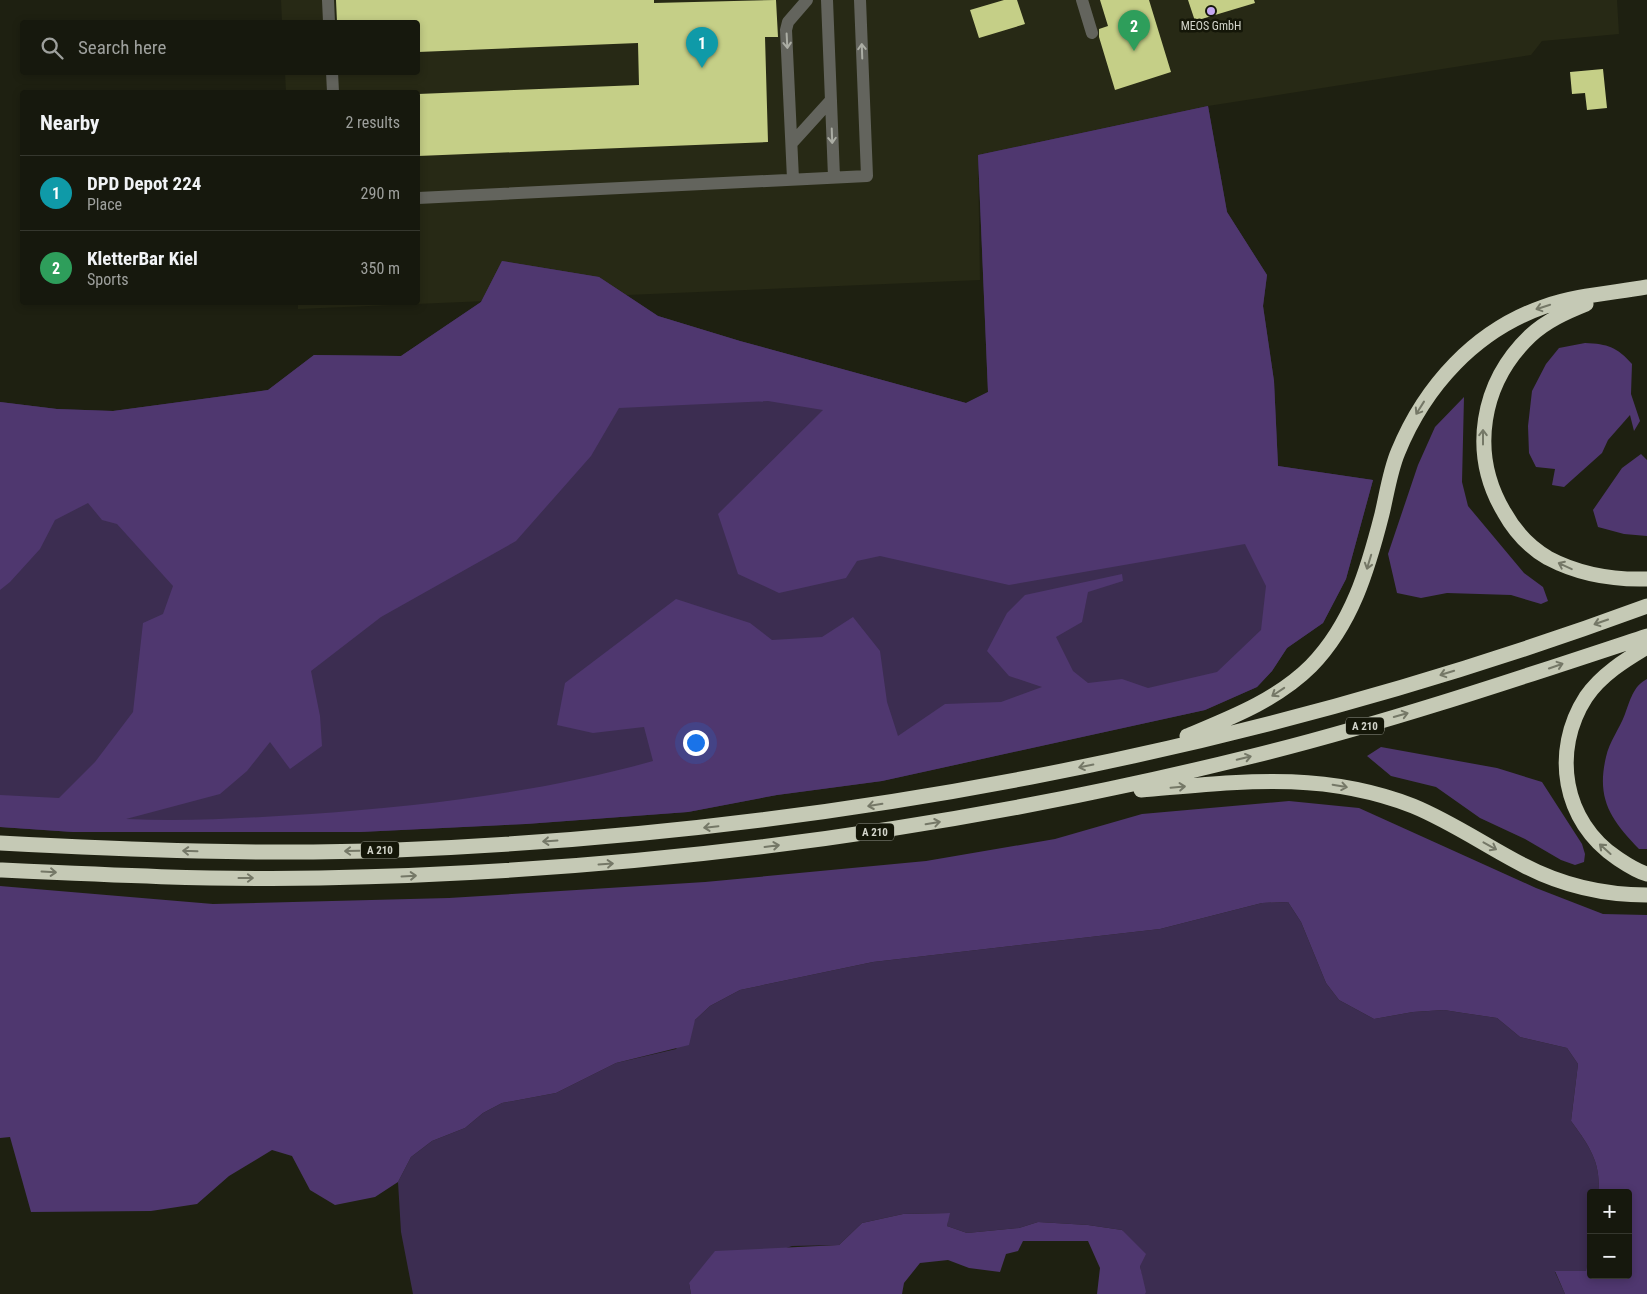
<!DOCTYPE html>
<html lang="en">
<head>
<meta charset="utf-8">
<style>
  :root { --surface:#16180d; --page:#1f2116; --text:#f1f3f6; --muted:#9ea09d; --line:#35372e; --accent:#c4a7f1 }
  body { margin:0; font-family:"Roboto Condensed",sans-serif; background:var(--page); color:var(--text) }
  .controls { position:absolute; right:15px; bottom:15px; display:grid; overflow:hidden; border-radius:5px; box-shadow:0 2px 8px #0003 }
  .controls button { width:45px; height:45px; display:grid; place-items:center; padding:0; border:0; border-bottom:1px solid var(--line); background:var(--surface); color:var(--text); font:25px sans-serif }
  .you { position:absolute; left:695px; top:742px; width:18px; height:18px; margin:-12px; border:4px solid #fff; border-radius:50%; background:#1a73e8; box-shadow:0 0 0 8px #1a73e833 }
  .badge { display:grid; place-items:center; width:32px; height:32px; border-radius:50%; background:var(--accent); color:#fff; font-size:16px; font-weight:700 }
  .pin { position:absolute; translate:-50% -41px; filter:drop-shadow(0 1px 2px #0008) }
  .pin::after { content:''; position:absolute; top:26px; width:18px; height:15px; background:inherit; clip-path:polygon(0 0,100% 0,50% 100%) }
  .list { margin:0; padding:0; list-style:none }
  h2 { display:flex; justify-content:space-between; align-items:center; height:65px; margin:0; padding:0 20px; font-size:21px }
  h2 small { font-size:16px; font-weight:400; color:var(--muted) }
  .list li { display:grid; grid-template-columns:32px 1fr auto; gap:15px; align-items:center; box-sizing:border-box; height:75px; padding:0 20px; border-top:1px solid var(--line) }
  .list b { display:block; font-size:19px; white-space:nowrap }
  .list p { margin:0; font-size:16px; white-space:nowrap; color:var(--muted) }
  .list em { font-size:16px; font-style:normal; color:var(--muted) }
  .icon { flex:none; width:28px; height:28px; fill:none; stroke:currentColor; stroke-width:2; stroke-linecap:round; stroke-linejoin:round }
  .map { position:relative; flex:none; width:1647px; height:1294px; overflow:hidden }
  .search { position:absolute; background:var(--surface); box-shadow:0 2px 8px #0003; left:20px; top:20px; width:400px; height:55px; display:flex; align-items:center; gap:12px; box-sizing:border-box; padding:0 18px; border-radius:5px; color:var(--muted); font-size:19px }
  .panel { position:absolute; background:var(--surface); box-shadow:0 2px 8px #0003; left:20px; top:90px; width:400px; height:215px; border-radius:5px }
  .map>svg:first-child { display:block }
  .built { fill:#272915 }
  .green { fill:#3c2d51 }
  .forest { fill:#4f376f; fill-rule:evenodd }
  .building { fill:#c5cf87 }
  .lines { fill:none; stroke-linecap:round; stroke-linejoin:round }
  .minor { stroke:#63645d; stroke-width:12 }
  .highway { stroke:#c5c9b5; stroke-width:15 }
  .oneway { stroke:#abada4 }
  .oneway2 { stroke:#757867 }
  .poi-dot { fill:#c4a7f1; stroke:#141608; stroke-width:2 }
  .labels { text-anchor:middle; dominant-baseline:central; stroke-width:5; stroke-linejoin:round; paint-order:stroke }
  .shield { fill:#141608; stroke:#999b90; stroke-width:1 }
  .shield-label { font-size:11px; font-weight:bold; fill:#d2d4ca }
  .poi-label { font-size:12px; fill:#d2d4ca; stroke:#141608 }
</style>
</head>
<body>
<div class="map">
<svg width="1647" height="1294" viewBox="0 0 1647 1294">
  <rect width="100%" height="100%" fill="#1e2011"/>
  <!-- built -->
  <path class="built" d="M281,0h1336l2,34 -77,7 -11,14 -323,51 -230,49 2,125 -682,29v-6l120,-1v-210h-132l-1,-19 133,-1v-50h-136z"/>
  <!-- green -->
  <path class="green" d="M1208,106l19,106 40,63 -4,31 11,75 4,85 95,14 -27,99 -23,44 -36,25 -15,23 -15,16 -52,23 -323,71 -105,14 -89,17 -162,12 -166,8h-287l-73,-5v-425l57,7 56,2 155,-21 46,-35 87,1 80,-54 21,-41 97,16 59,39 82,25 226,62 22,-11 -10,-237z
    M1288,902l13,20 25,61 13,17 35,19 39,-7 31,-2 19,3 34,5 23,19 47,11 11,16 -7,57c17,23 31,42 27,72h-7v48l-5,30 -31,1 10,22h-420l-5,-28 -18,-36 -34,-5 -50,-3 -19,6 -52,5 -20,-7 2,-13 -46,1 -41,9 -23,22 -47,1 -103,37 2,11h-278l-12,-62 -3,-50 13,-25 21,-16 33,-13 18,-15 19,-10 54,-10 60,-30 60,-14 19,-29 15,-14 30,-16 133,-28 287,-33 102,-26z"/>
  <!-- forest -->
  <path class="forest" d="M1208,106l19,106 40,63 -4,31 11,75 4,85 95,14 -27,99 -23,44 -36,25 -15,23 -15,16 -52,23 -323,71 -105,14 -89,17 -162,12 -166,8h-287l-73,-5v-32l59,3 36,-36 38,-50 10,-89 20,-9 10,-28 -56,-62 -15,-4 -14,-17 -33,17 -15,29 -30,33 -10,8v-188l57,7 56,2 155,-21 46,-35 87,1 80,-54 21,-41 97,16 59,39 82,25 226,62 22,-11 -10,-237zM768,401l55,9 -105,104 20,60 41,19 67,-15 11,-17 23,-5 129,29 236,-41 21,42 -5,44 -44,42 -69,16 -26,-9 -34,4 -15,-12 -17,-34 26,-15 6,-30 35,-11 -1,-7 -97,21 -18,18 -20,38 22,25 33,11 -41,15 -56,2 -47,32 -11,-34 -7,-51 -27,-34 -31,20 -50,3 -22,-17 -74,-24 -111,84 -8,42 36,8 51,-6 9,34c-111,31 -227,45 -342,53 -62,4 -124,8 -185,5l94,-25 27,-23 23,-29 20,27 32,-23 -2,-30 -9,-45 70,-54 135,-76 75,-85 28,-48z
    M1585,343c23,1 32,4 47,21l-1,30 9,27 -6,10 -4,-16 -22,25 -6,13 -38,34 -12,-2 3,-16 -19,-2 -7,-14 -1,-27 4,-35 14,-27 13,-16z
    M1464,397l-2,85 6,24 56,67 19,14 5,14 -7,3 -30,-9 -64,-2 -26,5 -24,-5 -9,-39 30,-89 17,-38z
    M1641,454l6,6v76l-23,-2 -26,-7 -5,-17 29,-42z
    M1647,679v170h-8c-28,-29 -43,-50 -33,-92 3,-15 14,-29 19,-43 5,-13 8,-28 22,-35z
    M1381,747l116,21 45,14 40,62 3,10 -1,8 -9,3 -14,-5 -36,-21 -45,-21 -44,-31 -45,-11 -24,-20z
    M1289,801l70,7 177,80 67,26 44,1v379h-82l-10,-23h31l5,-30v34h37v-82h-30c4,-30 -10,-49 -27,-72l7,-57 -11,-16 -47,-11 -23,-19 -34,-5 -19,-3 -31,2 -39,7 -35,-19 -13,-17 -25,-61 -13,-20 -26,1 -102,26 -287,33 -133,28 -30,16 -15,14 -6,25 -73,18 -60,30 -54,10 -19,10 -18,15 -33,13 -21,16 -13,25 -23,15 -40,8 -25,-15 -18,-34 -20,-6 -43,26 -32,28 -46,7 -120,1 -21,-75 -10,1v-252l213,18 236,-6 256,-16 221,-21 129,-22 87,-25z
    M950,1213l-3,13 20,7 52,-5 19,-6 50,3 34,5 24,24 -6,12 6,26 -1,2h-48l3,-26 -12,-27h-65l-5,10 -12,3 -6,18 -31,-4 -21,-8 -28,3 -16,20 -2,11h-211l-2,-11 26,-32 124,-6 23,-22 41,-9z"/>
  <!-- building -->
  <path class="building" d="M336,0h318v3l122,-3 2,37h-13l3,105 -350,14v-62l221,-9 -1,-42 -220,9v-30h-81z
    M1004,0h13l8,24 -46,14 -9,-28z
    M1100,0h49l22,72 -56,18 -16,-53v-8l9,-3z
    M1188,0h66l1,3 -60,18z
    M1603,69l4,39 -20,2 -2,-17 -13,1 -2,-22z"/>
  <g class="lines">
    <!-- minor -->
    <path class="minor" d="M328,0l1,22
      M827,0l7,177
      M1082,0l10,33
      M332,72l1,20
      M792,143l39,-43
      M793,179l-7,-149 2,-8 19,-22
      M418,198l449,-22 -7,-176"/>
    <!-- highway -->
    <path class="highway" d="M1586,304c-20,8 -40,17 -56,32 -49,47 -61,117 -26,176 10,18 25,35 44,46 32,17 64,22 99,21
      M1647,647c-22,13 -46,28 -61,50 -35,54 -23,125 31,161 9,6 19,13 30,16
      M1187,736c43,-18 90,-36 124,-70 41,-42 57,-97 71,-152 5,-21 8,-43 16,-62 27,-66 77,-121 145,-145 33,-12 70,-14 104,-20
      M1141,790c97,-8 179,-20 272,16 39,16 73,40 110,59 38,20 81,30 124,30
      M0,843c132,7 264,12 396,7 426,-17 850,-96 1251,-244
      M0,870c107,5 213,10 320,8 314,-6 627,-46 933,-122 133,-33 264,-77 394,-120"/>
  </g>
  <!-- one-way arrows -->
  <defs><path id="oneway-shaft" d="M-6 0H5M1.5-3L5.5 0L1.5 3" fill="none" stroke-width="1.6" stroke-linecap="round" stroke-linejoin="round" transform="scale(1.25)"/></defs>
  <g class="oneway">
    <use href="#oneway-shaft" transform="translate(787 41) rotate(87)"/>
    <use href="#oneway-shaft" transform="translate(862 51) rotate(-92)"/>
    <use href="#oneway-shaft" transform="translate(832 136) rotate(88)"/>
  </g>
  <g class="oneway2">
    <use href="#oneway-shaft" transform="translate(1543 307) rotate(162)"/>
    <use href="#oneway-shaft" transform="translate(1420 408) rotate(122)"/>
    <use href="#oneway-shaft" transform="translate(1483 437) rotate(-90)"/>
    <use href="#oneway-shaft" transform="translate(1369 562) rotate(107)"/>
    <use href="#oneway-shaft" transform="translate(1565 566) rotate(-155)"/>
    <use href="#oneway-shaft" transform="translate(1601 622) rotate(161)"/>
    <use href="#oneway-shaft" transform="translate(1556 666) rotate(-19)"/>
    <use href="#oneway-shaft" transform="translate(1447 673) rotate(163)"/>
    <use href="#oneway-shaft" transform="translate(1278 692) rotate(146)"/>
    <use href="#oneway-shaft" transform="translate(1401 715) rotate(-16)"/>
    <use href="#oneway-shaft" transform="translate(1244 758) rotate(-13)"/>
    <use href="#oneway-shaft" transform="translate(1086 766) rotate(169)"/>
    <use href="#oneway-shaft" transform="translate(1340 786) rotate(10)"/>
    <use href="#oneway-shaft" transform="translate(1178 787) rotate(-5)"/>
    <use href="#oneway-shaft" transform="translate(875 805) rotate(171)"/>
    <use href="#oneway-shaft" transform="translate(933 823) rotate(-9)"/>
    <use href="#oneway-shaft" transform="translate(711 827) rotate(174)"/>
    <use href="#oneway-shaft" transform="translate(550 841) rotate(176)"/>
    <use href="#oneway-shaft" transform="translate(772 846) rotate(-7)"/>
    <use href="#oneway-shaft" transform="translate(1490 846) rotate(29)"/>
    <use href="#oneway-shaft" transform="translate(1605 849) rotate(-138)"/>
    <use href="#oneway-shaft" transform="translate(190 851) rotate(-178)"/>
    <use href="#oneway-shaft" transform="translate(352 851) rotate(179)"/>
    <use href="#oneway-shaft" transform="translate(606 864) rotate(-4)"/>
    <use href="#oneway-shaft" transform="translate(49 872) rotate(3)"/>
    <use href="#oneway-shaft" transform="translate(409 876) rotate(-3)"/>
    <use href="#oneway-shaft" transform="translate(246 878)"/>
  </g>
  <!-- markers -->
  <circle class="poi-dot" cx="1211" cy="11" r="5"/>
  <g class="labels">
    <!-- shield labels -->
    <g class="shield">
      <rect x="1346" y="717.5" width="38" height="17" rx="4"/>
      <rect x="856" y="823.5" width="38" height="17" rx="4"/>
      <rect x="361" y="841.5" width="38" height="17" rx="4"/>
    </g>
    <g class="shield-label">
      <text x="1365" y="726">A 210</text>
      <text x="875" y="832">A 210</text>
      <text x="380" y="850">A 210</text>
    </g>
    <!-- poi labels -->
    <g class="poi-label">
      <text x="1211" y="26">MEOS GmbH</text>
    </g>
  </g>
</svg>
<div class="controls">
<button>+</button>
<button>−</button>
</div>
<div class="you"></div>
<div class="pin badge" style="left:702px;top:68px;background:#0f9aa8">1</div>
<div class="pin badge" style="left:1134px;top:51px;background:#2e9e5b">2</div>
<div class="search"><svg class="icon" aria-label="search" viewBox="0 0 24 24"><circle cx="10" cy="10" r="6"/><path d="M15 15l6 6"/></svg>Search here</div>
<section class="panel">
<h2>Nearby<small>2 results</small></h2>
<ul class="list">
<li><span class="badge" style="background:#0f9aa8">1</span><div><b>DPD Depot 224</b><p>Place</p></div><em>290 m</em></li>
<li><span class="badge" style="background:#2e9e5b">2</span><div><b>KletterBar Kiel</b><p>Sports</p></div><em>350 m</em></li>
</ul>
</section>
</div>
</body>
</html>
